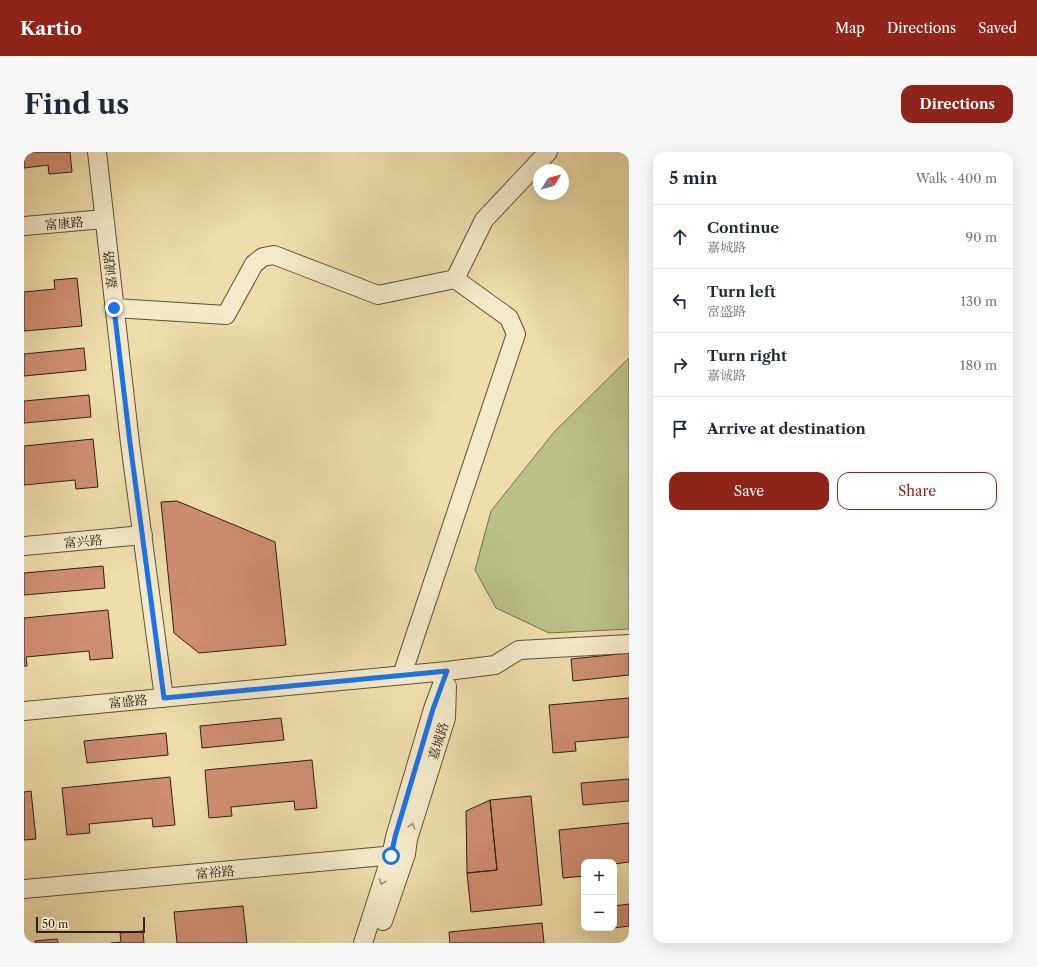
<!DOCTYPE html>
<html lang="en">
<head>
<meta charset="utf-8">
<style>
  :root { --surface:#fff; --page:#f6f6f7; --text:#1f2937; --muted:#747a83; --line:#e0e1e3; --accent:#8f2418 }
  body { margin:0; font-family:"Libre Caslon Text","Noto Serif SC",serif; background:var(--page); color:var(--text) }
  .controls { position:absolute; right:12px; bottom:12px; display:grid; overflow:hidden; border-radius:8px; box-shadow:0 4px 16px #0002 }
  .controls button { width:36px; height:36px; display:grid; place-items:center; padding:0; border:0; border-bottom:1px solid var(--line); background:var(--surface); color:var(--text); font:20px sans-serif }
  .compass { position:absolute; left:509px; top:12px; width:36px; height:36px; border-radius:50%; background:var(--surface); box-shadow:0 4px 16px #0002; rotate:54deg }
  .scale { position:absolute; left:12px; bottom:10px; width:109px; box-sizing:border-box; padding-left:4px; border:2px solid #2e2017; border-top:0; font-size:11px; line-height:14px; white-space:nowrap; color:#2e2017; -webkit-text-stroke:3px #f4e9c8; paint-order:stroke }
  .stop { position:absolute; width:12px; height:12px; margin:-9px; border:3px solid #1a73e8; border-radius:50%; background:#fff }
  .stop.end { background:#1a73e8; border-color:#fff; box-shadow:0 1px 4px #0008 }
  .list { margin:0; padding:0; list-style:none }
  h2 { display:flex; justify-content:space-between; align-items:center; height:52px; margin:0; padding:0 16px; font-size:17px }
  h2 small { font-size:13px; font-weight:400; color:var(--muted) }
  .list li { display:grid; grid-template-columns:26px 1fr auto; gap:12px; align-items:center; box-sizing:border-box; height:64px; padding:0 16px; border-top:1px solid var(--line) }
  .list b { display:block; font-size:15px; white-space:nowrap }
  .list p { margin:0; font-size:13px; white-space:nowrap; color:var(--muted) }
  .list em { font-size:13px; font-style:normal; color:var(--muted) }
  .actions { display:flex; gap:8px; padding:12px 16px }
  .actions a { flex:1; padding:9px 0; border:1px solid var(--accent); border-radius:12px; text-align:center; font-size:14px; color:var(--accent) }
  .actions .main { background:var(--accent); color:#fff }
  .icon { flex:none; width:22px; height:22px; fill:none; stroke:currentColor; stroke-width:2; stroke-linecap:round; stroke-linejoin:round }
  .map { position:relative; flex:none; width:605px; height:791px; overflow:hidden; border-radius:12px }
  header { display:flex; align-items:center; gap:24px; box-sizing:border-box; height:56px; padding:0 20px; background:var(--accent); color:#fff }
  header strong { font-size:19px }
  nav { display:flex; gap:22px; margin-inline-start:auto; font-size:14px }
  .intro { display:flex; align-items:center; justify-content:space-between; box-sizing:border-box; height:96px; padding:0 24px }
  h1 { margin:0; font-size:28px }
  .button { padding:10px 18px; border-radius:12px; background:var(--accent); color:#fff; font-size:14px; font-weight:700 }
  main { display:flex; gap:24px; padding:0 24px }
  aside { flex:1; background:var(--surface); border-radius:12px; box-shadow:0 4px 16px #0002 }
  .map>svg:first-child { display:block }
  .green { fill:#bac088; stroke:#747050 }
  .building { fill:#d08e73; stroke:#2e2017 }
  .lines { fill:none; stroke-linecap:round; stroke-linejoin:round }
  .minor-casing { stroke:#5e4f3c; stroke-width:20 }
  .minor { stroke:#f4e9c8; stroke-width:18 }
  .oneway { stroke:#9b8f78 }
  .route { stroke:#1a73e8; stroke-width:5 }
  .labels { text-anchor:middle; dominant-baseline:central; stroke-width:3; stroke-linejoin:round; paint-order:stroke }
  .street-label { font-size:13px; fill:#2e2017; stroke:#f4e9c8 }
</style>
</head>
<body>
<header>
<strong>Kartio</strong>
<nav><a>Map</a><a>Directions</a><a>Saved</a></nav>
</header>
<div class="intro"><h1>Find us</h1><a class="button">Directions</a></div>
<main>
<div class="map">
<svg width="605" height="791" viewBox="0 0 605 791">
  <rect width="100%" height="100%" fill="#eeddab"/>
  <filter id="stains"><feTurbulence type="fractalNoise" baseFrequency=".005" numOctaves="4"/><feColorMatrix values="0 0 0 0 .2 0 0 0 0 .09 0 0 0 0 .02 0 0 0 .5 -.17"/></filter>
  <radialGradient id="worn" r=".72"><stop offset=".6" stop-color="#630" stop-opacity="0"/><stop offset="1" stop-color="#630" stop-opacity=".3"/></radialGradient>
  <!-- green -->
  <path class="green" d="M605,206v271l-80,4 -53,-25 -21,-38 16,-59 64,-80z"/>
  <!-- building -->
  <path class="building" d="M0,0h46l2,20 -23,2 -1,-9 -24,3z
    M53,126l5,48 -58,5v-39l31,-3 -1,-9z
    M60,196l2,22 -62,6v-22z
    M65,243l2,22 -67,6v-22z
    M69,287l5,48 -22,2 -1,-9 -51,5v-39z
    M153,349l98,41 11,103 -87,8 -25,-20 -13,-131z
    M79,414l2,22 -81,7v-22z
    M84,458l5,48 -23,2 -1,-9 -63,6 1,9h-3v-48z
    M605,501v22l-56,6 -2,-22z
    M605,546v39l-54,5 1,9 -23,2 -4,-48z
    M257,566l3,22 -82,8 -2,-22z
    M142,581l2,22 -81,8 -3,-22z
    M288,608l5,48 -22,2 -1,-9 -63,6 1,9 -23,2 -4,-48z
    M146,625l5,48 -22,2 -1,-9 -63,6 1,9 -23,2 -5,-47z
    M605,627v22l-46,4 -2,-22z
    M7,639l5,48 -12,1v-48z
    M507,644l11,109 -71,7 -4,-39 30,-3 -7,-70z
    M466,648l7,70 -30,3 -1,-62z
    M605,671v39l-15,2v-2h-30v14l-21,2 -4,-48z
    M605,752v22l-15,2v-22z
    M219,754l4,37h-70l-3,-31z
    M518,771l2,20h-94l-1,-11z
    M119,779l1,12h-33l10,-1 -1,-9z
    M33,787l1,4h-23v-2z"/>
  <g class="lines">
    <!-- minor casing -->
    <g class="minor-casing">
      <path id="minor" d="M73,0l33,291 34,255
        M0,74l80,-7
        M431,127l29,-59 64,-68
        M91,156l111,7 28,-51 9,-7 11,-2 104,40 77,-16 54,39 7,16 -114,341
        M0,394l119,-11
        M0,559l423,-40 48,-6 24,-15 110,-6
        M0,737l382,-35
        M359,769l23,-67 2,-15 38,-121 1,-32
        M339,791l28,-87 4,-19 38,-128 14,-38"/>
    </g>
    <!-- minor -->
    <use href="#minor" class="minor"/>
  </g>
  <!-- one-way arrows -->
  <defs><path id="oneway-chevron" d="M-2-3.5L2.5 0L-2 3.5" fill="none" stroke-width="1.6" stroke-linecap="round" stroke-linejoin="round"/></defs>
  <g class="oneway">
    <use href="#oneway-chevron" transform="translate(388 674) rotate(-73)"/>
    <use href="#oneway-chevron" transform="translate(358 730) rotate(109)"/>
  </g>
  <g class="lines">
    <!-- route -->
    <path class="route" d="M90,156l16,135 34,255 283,-27 -14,38 -38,128 -4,19"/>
  </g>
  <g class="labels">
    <!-- street labels -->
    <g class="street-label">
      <text transform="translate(40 71) rotate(-5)">富康路</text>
      <text transform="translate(86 118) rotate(-96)">嘉诚路</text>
      <text transform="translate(59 389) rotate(-5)">富兴路</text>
      <text transform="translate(104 549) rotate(-5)">富盛路</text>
      <text transform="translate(414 589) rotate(-73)">嘉城路</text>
      <text transform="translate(191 720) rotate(-5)">富裕路</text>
    </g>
  </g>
  <rect width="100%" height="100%" filter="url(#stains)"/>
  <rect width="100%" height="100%" fill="url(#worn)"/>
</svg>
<div class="controls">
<button>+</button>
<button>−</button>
</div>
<svg class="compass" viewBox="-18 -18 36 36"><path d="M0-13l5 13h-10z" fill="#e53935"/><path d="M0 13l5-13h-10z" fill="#747a83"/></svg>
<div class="scale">50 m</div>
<div class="stop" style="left:367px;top:704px"></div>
<div class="stop end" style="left:90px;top:156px"></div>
</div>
<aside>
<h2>5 min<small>Walk · 400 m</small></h2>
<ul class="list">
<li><svg class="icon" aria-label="ahead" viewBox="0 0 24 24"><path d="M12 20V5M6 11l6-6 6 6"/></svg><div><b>Continue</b><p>嘉城路</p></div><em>90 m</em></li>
<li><svg class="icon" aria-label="left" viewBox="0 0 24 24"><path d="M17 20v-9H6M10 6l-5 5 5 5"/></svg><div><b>Turn left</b><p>富盛路</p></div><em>130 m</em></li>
<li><svg class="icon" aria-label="right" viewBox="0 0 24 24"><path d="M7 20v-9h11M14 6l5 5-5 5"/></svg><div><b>Turn right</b><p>嘉诚路</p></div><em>180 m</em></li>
<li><svg class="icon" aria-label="arrive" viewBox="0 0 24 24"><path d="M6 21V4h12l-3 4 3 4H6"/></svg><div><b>Arrive at destination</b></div></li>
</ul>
<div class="actions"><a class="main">Save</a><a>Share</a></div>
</aside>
</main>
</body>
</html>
